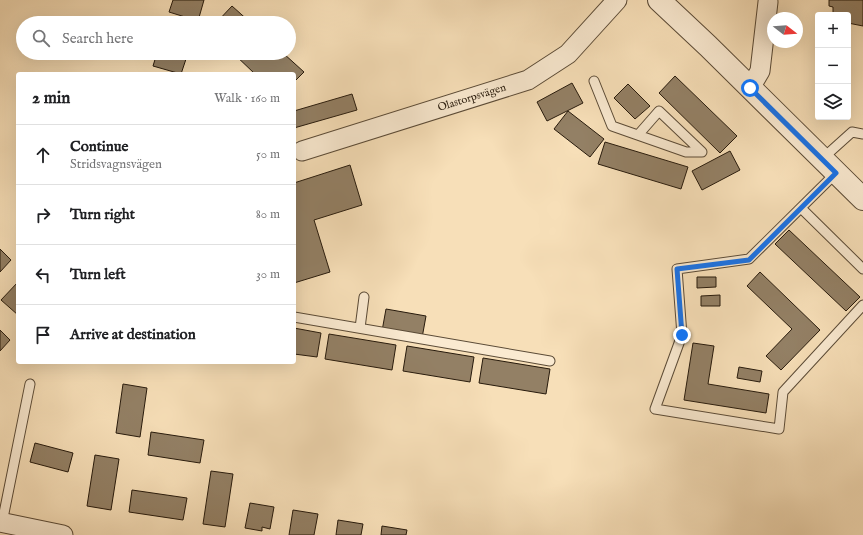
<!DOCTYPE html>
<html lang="en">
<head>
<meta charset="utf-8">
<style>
  :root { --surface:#fff; --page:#f6f6f6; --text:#202124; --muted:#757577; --line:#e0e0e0 }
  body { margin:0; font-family:"IM FELL English",serif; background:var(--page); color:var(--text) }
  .controls { position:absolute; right:12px; top:12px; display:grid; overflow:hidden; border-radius:4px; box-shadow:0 4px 16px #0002 }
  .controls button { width:36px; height:36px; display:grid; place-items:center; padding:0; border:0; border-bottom:1px solid var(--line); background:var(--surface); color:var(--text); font:20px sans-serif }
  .compass { position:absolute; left:767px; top:12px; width:36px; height:36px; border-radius:50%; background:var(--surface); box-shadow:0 4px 16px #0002; rotate:107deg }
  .stop { position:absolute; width:12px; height:12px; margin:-9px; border:3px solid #1a73e8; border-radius:50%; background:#fff }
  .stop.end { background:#1a73e8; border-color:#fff; box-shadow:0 1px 4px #0008 }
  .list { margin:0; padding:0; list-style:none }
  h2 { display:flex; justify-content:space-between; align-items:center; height:52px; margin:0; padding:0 16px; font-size:17px }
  h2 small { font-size:13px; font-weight:400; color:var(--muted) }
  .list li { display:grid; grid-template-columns:26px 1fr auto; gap:12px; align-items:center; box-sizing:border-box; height:60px; padding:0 16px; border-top:1px solid var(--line) }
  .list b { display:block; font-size:15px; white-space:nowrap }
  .list p { margin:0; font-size:13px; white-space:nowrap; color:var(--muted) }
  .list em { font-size:13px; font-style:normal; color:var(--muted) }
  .icon { flex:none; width:22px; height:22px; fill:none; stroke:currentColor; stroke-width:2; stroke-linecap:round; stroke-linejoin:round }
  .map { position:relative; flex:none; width:863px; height:535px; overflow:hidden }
  .search { position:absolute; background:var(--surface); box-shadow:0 4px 16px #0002; left:16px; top:16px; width:280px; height:44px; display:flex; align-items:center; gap:10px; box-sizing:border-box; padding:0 14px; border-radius:22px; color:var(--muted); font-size:15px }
  .panel { position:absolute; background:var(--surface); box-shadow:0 4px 16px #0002; left:16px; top:72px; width:280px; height:292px; border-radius:4px }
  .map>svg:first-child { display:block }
  .building { fill:#938065; stroke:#271a0c }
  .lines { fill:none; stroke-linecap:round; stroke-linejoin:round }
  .service-casing { stroke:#5b4b37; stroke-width:11 }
  .minor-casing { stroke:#5b4b37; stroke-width:21 }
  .tertiary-casing { stroke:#5b4b37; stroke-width:24 }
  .service { stroke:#faead1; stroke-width:9 }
  .minor { stroke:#faead1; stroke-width:19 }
  .tertiary { stroke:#faead1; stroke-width:22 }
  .route { stroke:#1a73e8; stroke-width:5 }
  .labels { text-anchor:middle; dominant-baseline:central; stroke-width:3; stroke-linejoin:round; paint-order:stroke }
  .street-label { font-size:11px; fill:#271a0c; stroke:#faead1 }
</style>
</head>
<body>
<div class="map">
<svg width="863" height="535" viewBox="0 0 863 535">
  <rect width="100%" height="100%" fill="#f7dfb8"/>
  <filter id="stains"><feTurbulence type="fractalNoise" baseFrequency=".005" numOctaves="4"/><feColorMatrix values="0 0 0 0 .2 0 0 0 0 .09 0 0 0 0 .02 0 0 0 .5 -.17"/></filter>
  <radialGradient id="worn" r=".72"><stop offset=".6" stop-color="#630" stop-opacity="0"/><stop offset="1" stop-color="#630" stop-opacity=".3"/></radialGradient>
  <!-- building -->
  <path class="building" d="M173,0h31l-6,21 -29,-9z
    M829,0h34v26l-15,-3v-8h-15v-8l-4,-1z
    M232,6l19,17h-35z
    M157,53h31l-7,21 -28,-8z
    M233,53h50l21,19 -10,10v-8h-39z
    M675,76l62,60 -17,17 -61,-60z
    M572,83l11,20 -36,18 -10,-19z
    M628,84l22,22 -15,13 -21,-21z
    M352,94l5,16 -63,18v-17z
    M568,111l36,28 -14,18 -36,-28z
    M605,142l83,25 -7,22 -83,-25z
    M730,151l10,19 -38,20 -10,-19z
    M350,165l12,40 -48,15 16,52 -36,11v-100z
    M789,230l71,67 -14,14 -71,-67z
    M0,249l11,11 -11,12z
    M760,272l60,58 -39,40 -15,-14 26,-27 -45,-43z
    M697,277h19v10l-19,1z
    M18,282v33l-17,-15z
    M720,295v11h-19v-10z
    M386,309l40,7 -4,22 -40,-7z
    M294,328l27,5 -4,24 -23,-3z
    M0,330l10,10 -10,11z
    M329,334l67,11 -4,25 -67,-11z
    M693,343l21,3 -6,38 61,10 -3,19 -82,-13z
    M407,346l67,11 -4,25 -67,-11z
    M483,358l67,11 -4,25 -67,-11z
    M739,367l23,4 -2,11 -23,-4z
    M123,384l24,4 -7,49 -24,-4z
    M151,432l53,8 -4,23 -52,-8z
    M35,443l38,10 -5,19 -38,-10z
    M95,455l24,4 -8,51 -24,-4z
    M211,471l22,3 -8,53 -22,-3z
    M132,490l55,8 -4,22 -54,-8z
    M250,503l24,4 -4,22 -8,-2v4l-17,-3z
    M293,510l25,4 -4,21h-25z
    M338,520l25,4 -2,11h-25z
    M382,526l25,4 -1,5h-25z"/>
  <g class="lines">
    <!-- service casing -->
    <g class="service-casing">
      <path id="service" d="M594,81l18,45 74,26h16l-43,-41 -21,24
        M822,159l30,-27 11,2
        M836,173l-87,86 -72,10 5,66 -27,74 124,20 4,-37 80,-87
        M801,208l62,61
        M294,317l256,44
        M360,328l4,-31
        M2,523l28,-139"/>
    </g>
    <!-- minor casing -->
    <g class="minor-casing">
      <g id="minor">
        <path d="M750,88l10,-17 8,-69"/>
        <path id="s1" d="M302,151l226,-71 40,-26 49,-54"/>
        <path d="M0,522l63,13"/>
      </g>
    </g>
    <!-- tertiary casing -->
    <g class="tertiary-casing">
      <path id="tertiary" d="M659,0l49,46 155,153"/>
    </g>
    <!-- service -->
    <use href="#service" class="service"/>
    <!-- minor -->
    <use href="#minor" class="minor"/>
    <!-- tertiary -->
    <use href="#tertiary" class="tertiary"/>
  </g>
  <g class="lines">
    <!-- route -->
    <path class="route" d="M682,335l-5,-66 72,-9 87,-87 -86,-85"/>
  </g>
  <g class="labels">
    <!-- street labels -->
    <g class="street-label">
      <text stroke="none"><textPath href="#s1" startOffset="178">Olastorpsvägen</textPath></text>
    </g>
  </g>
  <rect width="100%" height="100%" filter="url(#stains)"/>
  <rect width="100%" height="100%" fill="url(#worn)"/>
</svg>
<div class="controls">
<button>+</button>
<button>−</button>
<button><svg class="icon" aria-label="layers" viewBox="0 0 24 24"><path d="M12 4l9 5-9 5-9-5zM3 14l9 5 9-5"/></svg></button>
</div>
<svg class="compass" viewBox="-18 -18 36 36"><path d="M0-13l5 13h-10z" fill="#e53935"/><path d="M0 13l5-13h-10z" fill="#757577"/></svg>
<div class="stop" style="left:750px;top:88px"></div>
<div class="stop end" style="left:682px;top:335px"></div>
<div class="search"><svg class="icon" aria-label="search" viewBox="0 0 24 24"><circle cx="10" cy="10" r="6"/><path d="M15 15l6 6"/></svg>Search here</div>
<section class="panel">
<h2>2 min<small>Walk · 160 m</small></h2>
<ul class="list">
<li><svg class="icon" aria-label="ahead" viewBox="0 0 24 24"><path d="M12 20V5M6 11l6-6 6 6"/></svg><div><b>Continue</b><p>Stridsvagnsvägen</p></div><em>50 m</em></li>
<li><svg class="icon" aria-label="right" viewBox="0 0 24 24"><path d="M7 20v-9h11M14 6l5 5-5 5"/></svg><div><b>Turn right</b></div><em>80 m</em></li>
<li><svg class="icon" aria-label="left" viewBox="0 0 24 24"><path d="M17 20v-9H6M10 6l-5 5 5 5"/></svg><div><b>Turn left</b></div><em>30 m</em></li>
<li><svg class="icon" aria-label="arrive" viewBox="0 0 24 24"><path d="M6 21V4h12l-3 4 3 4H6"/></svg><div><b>Arrive at destination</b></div></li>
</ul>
</section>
</div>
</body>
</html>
